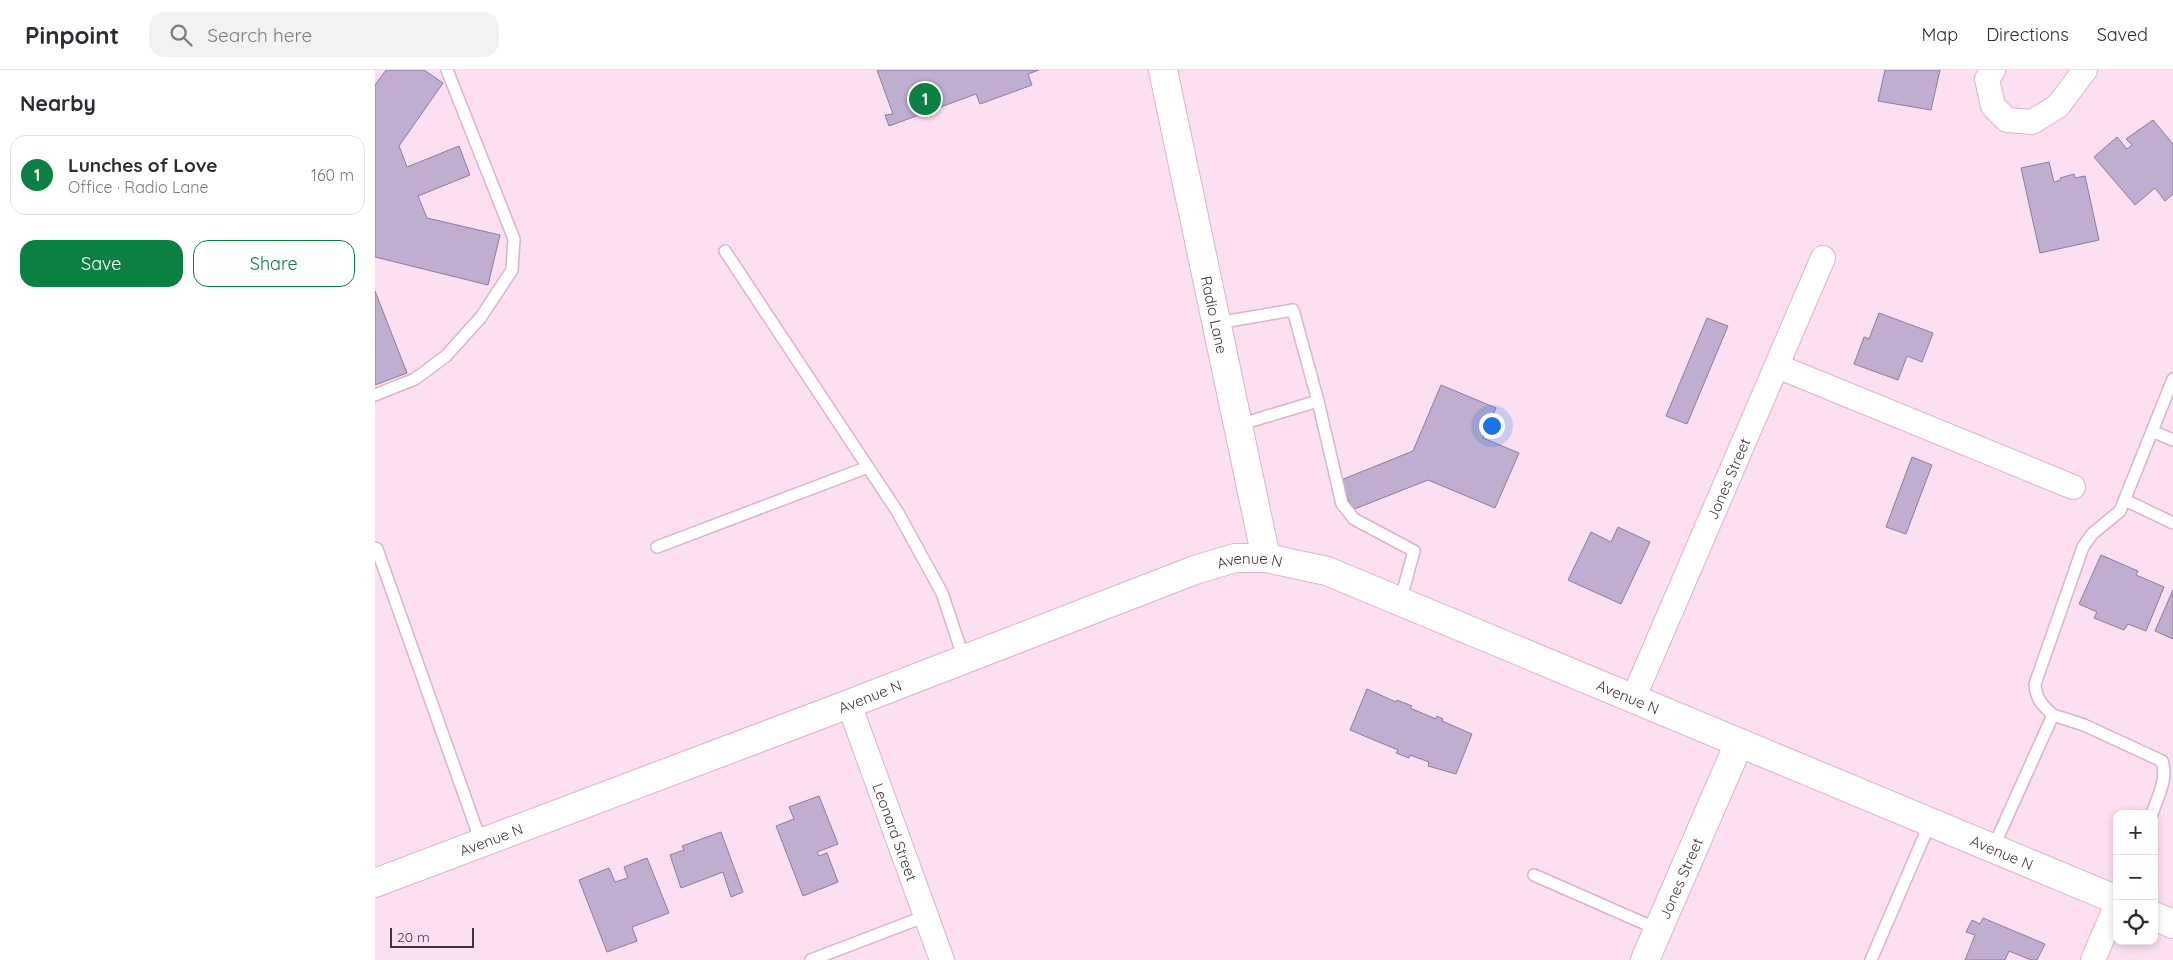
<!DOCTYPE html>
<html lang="en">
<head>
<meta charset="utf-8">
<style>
  :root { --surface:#fff; --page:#f2f2f3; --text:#2b2b33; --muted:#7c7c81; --line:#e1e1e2; --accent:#0b8043 }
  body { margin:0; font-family:Quicksand,sans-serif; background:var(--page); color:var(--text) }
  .controls { position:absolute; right:15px; bottom:15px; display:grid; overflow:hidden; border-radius:10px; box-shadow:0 2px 8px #0003 }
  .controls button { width:45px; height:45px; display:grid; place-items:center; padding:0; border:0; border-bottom:1px solid var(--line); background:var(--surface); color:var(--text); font:25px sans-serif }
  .scale { position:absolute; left:15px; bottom:12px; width:84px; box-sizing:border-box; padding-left:5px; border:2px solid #42343d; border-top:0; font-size:14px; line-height:18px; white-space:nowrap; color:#42343d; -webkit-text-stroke:4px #fcdff0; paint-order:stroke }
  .you { position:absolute; left:1116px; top:355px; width:18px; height:18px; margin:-12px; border:4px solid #fff; border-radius:50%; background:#1a73e8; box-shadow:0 0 0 8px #1a73e833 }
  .badge { display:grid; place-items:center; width:32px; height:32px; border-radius:50%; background:var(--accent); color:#fff; font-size:16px; font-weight:700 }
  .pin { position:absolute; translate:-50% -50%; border:2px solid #fff; box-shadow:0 1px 5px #0006 }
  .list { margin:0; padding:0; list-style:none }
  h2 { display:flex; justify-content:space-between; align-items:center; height:65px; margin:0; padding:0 20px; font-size:21px }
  h2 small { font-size:16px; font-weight:400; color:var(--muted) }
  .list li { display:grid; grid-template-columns:32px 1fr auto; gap:15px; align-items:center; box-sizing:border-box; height:80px; margin:0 10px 10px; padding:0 10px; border:1px solid var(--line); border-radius:15px }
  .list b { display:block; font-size:19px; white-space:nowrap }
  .list p { margin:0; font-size:16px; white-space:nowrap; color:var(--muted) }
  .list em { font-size:16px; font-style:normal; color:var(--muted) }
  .actions { display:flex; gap:10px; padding:15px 20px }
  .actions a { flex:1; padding:11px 0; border:1px solid var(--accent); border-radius:15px; text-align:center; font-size:18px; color:var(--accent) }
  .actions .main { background:var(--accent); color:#fff }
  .icon { flex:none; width:28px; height:28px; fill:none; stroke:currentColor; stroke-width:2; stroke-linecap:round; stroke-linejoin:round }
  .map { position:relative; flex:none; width:1798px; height:890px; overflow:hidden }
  header { display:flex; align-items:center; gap:30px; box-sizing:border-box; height:70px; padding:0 25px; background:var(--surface); border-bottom:1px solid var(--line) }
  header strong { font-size:24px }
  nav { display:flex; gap:28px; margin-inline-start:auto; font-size:18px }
  .search { width:350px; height:45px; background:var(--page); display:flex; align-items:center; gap:12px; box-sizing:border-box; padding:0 18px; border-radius:15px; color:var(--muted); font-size:19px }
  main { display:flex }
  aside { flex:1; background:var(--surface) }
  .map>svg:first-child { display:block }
  .building { fill:#bfaecf; stroke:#8c7c9a }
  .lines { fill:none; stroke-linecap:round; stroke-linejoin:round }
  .service-casing { stroke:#d8b5ca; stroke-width:14 }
  .minor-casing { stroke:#d8b5ca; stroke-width:26 }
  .tertiary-casing { stroke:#d8b5ca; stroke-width:30 }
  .service { stroke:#fff; stroke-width:11 }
  .minor { stroke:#fff; stroke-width:24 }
  .tertiary { stroke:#fff; stroke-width:28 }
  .labels { text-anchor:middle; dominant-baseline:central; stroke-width:5; stroke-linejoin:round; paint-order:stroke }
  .street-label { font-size:15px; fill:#42343d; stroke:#fcdff0 }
</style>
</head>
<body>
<header>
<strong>Pinpoint</strong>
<div class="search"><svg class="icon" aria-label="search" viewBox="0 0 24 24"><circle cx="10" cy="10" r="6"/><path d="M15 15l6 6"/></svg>Search here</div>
<nav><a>Map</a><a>Directions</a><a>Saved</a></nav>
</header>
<main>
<aside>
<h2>Nearby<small></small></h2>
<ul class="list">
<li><span class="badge">1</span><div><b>Lunches of Love</b><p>Office · Radio Lane</p></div><em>160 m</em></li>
</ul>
<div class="actions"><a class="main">Save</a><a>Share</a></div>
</aside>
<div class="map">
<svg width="1798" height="890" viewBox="0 0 1798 890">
  <rect width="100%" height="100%" fill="#fcdff0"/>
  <!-- building -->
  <path class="building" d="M11,0h38l19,13 -44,63 8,21 52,-21 11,29 -52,21 9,22 73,17 -12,50 -113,-28v-172z
    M502,0h162l-11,4 4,11 -52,19 -4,-10 -87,32 -4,-11 8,-1z
    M1510,0h55l-9,40 -53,-9z
    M1778,50l20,24v50l-8,7 -10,-13 -20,17 -41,-48 23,-20 10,12 5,-4 -6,-6z
    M1674,92l5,20 7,-2 -1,-2 14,-4 1,4 10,-2 14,64 -59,13 -19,-85z
    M0,221l32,82 -32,12z
    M1504,243l54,20 -11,29 -15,-6 -9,24 -44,-16 10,-27 5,2z
    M1332,248l21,8 -41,98 -21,-8z
    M1066,315l55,23 -13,30 36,15 -24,55 -67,-28 -76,30 -11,-30 72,-29z
    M1537,387l20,8 -26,69 -20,-7z
    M1243,457l32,15 -29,62 -53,-24 23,-48 20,10z
    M1726,485l37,16 -2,4 28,12 -18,44 -18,-7 -4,6 -30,-12 3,-6 -18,-8z
    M1798,520v49l-18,-8z
    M992,619l29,13 1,-2 15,6 -2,2 26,11 1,-3 6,3 -1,2 30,13 -16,40 -28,-8 1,-4 -19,-7 -1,3 -13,-5 2,-3 -48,-20z
    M444,726l19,48 -21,8 2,4 8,-3 11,29 -35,14 -27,-70 18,-7 -5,-12z
    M346,762l22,60 -12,5 -8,-25 -42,16 -11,-33 14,-5 -2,-4z
    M272,788l22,55 -37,14 5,14 -30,11 -28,-72 30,-12 6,14 13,-4 -4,-11z
    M1608,848l62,26 -8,16h-6l-22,-9 -4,9h-40l10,-25 -9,-3 6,-12 8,4z"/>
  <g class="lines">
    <!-- service casing -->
    <g class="service-casing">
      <path id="service" d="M350,181l172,260 45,82 22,66
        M842,253l76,-13 25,91
        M0,325l40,-16 31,-23 35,-39 31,-47 2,-31 -67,-169
        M863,355l80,-24 24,103 12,15 60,32 -14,51
        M1777,361l21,9
        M1750,430l48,23
        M282,477l211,-80
        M0,478l2,1 104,293
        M1678,645c-11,-10 -17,-16 -18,-31l48,-137 9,-13 28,-23 53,-132
        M1618,778l60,-133 31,10 78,36c6,18 -4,35 -10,53
        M1159,805l123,54
        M436,890l115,-44
        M1496,890l59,-137"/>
    </g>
    <!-- minor casing -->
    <g class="minor-casing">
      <g id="minor">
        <path d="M1618,0l-6,9 6,27 14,14 25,2 26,-16 27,-36"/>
        <path d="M1402,296l296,121"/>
        <path id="s1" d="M1258,629l190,-441"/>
        <path id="s2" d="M474,634l93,256"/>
        <path d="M1718,890l24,-56"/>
      </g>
    </g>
    <!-- tertiary casing -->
    <g class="tertiary-casing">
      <g id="tertiary">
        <path id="s3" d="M788,0l103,488"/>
        <path id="s4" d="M0,813l474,-179 346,-134 40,-12h31l61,13 790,329"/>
        <path d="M1779,846l19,8"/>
        <path id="s5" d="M1270,890l94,-217"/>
      </g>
    </g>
    <!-- service -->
    <use href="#service" class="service"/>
    <!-- minor -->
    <use href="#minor" class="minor"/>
    <!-- tertiary -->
    <use href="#tertiary" class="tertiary"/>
  </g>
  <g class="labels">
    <!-- street labels -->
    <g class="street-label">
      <text stroke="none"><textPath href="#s3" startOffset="250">Radio Lane</textPath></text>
      <text stroke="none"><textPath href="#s1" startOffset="240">Jones Street</textPath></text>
      <text stroke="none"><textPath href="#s4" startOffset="934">Avenue N</textPath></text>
      <text stroke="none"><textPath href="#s4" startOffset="529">Avenue N</textPath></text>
      <text stroke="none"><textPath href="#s4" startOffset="1339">Avenue N</textPath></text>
      <text stroke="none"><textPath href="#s2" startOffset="136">Leonard Street</textPath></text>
      <text stroke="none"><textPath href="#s4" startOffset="124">Avenue N</textPath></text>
      <text stroke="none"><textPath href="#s4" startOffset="1744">Avenue N</textPath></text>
      <text stroke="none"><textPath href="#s5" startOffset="89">Jones Street</textPath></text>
    </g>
  </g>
</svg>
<div class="controls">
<button>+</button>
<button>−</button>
<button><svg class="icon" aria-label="locate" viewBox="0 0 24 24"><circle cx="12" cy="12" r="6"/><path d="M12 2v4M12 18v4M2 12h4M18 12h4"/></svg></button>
</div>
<div class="scale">20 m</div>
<div class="you"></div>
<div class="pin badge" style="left:550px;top:29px">1</div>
</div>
</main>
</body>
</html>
